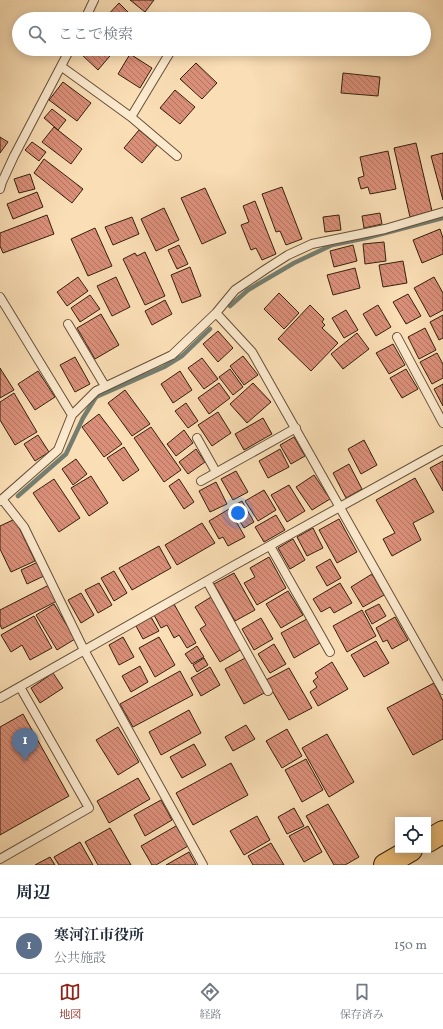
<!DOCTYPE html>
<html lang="ja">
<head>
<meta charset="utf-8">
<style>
  :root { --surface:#fff; --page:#f2f2f3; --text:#1f2937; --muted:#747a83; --line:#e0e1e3; --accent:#8f2418 }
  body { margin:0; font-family:Vollkorn,"Noto Serif JP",serif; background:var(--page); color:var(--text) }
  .controls { position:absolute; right:12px; bottom:12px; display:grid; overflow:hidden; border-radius:0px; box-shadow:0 2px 10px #0003 }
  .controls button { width:36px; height:36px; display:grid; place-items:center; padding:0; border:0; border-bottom:1px solid var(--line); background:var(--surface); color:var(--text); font:20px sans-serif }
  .you { position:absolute; left:238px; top:513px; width:14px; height:14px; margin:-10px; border:3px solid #fff; border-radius:50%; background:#1a73e8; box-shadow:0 0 0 6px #1a73e833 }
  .badge { display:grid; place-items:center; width:26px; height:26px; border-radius:50%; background:var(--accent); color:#fff; font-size:13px; font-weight:700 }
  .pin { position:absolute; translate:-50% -33px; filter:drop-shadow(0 1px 2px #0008) }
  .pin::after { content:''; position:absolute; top:21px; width:14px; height:12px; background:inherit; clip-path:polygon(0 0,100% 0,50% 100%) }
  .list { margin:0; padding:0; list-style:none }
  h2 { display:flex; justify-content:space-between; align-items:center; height:52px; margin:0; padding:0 16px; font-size:17px }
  h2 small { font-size:13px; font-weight:400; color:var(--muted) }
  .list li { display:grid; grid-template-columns:26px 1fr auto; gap:12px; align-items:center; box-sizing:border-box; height:56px; padding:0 16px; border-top:1px solid var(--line) }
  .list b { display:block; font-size:15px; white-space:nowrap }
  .list p { margin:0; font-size:13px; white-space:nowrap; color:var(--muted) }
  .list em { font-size:13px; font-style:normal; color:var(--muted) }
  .icon { flex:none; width:22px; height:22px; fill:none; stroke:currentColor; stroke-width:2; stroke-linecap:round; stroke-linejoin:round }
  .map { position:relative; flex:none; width:443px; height:865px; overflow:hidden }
  .search { position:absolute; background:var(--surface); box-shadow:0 2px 10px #0003; left:12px; right:12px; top:12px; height:44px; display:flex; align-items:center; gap:10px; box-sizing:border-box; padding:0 14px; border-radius:22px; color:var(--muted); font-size:15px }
  .sheet { height:108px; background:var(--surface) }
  nav { display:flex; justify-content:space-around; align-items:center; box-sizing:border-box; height:56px; border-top:1px solid var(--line); background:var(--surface); font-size:11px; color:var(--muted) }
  nav a { display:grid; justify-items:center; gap:2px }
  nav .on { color:var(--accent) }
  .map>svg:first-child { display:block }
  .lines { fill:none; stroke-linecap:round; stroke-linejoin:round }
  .stream { stroke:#747e70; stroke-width:4.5 }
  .building { fill:url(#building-back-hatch); stroke:#35200e }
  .service-casing { stroke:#665038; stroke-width:10 }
  .primary-casing { stroke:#35200e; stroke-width:24 }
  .service { stroke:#fceacf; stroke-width:8 }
  .primary { stroke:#edbf7a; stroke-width:22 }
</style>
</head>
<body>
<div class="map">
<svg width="443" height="865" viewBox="0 0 443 865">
  <defs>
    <pattern id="building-back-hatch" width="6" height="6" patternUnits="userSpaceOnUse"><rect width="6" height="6" fill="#da8f79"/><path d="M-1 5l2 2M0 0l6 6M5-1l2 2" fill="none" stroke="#b27462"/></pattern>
  </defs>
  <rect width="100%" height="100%" fill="#fadeb5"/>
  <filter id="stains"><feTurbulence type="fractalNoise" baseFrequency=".005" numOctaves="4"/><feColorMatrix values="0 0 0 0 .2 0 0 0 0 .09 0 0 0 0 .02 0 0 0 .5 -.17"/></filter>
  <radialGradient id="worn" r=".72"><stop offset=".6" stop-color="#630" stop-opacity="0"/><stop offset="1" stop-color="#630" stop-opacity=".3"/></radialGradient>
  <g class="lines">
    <!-- stream -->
    <path class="stream" d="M230,306l18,-16 46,-27 38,-18 34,-7 77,-20
      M18,496l48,-42 17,-36 13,-21 68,-30 18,-11 28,-27"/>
  </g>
  <!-- building -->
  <path class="building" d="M130,0h24l-9,12z
    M119,3l16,16h-31z
    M85,49h29l1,1 -17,20 -17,-16z
    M146,49h13l-6,6z
    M130,54l22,14 -12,20 -22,-14z
    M196,63l21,20 -15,16 -22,-20z
    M343,73l37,4 -2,19 -37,-3z
    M63,82l28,21 -14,18 -28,-21z
    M175,90l20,17 -15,17 -20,-16z
    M52,109l14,11 -8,10 -14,-12z
    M54,127l28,22 -11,15 -29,-22z
    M139,130l18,15 -15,18 -18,-15z
    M0,137l8,5 -8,11z
    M32,142l14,10 -7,9 -14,-11z
    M416,143l16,68 -22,6 -16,-69z
    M388,151l8,38 -26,5 -2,-7 -7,2 -3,-11 6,-2 -4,-19z
    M443,153v47l-12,-44z
    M44,159l39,30 -11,14 -38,-30z
    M30,174l5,15 -16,4 -5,-14z
    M282,187l20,52 -16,6 -6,-14 -4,1 -14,-38z
    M205,188l21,45 -24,11 -21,-46z
    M37,192l6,15 -30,12 -6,-15z
    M255,201l21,53 -14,6 -6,-12 -5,2 -10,-25 8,-3 -6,-16z
    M164,208l15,32 -23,11 -15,-32z
    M380,213l2,11 -18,4 -2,-12z
    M47,215l7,19 -51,19 -3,-7v-13z
    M339,215l2,15 -16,2 -2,-15z
    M132,217l7,17 -26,11 -8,-18z
    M95,228l17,38 -24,10 -17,-37z
    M440,229l3,9v16l-21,9 -9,-23z
    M384,242l2,19 -21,3 -2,-20z
    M179,245l9,19 -11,5 -9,-19z
    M353,245l4,16 -23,6 -4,-16z
    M145,252l20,44 -20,9 -22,-46 12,-6 2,3z
    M403,261l4,22 -24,4 -4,-22z
    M190,267l11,29 -19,7 -11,-28z
    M355,268l5,20 -27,7 -6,-20z
    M78,277l10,14 -21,15 -10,-14z
    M116,277l14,30 -18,9 -15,-30z
    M434,277l9,16v17l-13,7 -16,-29z
    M279,293l20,20 -15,16 -20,-20z
    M408,294l13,22 -15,8 -13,-22z
    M90,295l10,14 -20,13 -9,-14z
    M165,300l7,14 -20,11 -7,-14z
    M310,305l14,14 -2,3 3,3 -3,3 16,15 -27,28 -33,-32z
    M378,305l13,22 -15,9 -13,-22z
    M346,310l12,20 -14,8 -12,-20z
    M101,314l18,31 -24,14 -18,-31z
    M443,315v23l-4,2 -9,-18z
    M425,328l11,22 -17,9 -11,-22z
    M218,331l15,17 -15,14 -15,-18z
    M357,333l12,16 -26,20 -12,-15z
    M393,344l12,21 -16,9 -13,-21z
    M437,353l6,11v14l-11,6 -12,-22z
    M243,356l15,19 -14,10 -14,-19z
    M75,357l15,27 -15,8 -15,-27z
    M202,358l16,21 -14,10 -16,-21z
    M0,368l14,22 -14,8z
    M230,369l13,18 -10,8 -14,-18z
    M406,369l12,20 -16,9 -12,-20z
    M38,371l17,26 -20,13 -17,-26z
    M180,371l12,19 -19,13 -12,-19z
    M219,383l11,15 -21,16 -11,-16z
    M253,383l18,19 -24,21 -17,-19z
    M443,384v22l-9,-17z
    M125,390l25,34 -18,12 -24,-33z
    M14,393l23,39 -22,13 -15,-25v-18z
    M186,403l12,18 -10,7 -13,-17z
    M218,412l13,21 -19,13 -14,-21z
    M99,414l23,30 -18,13 -22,-30z
    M263,418l9,16 -28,16 -9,-16z
    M151,427l30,43 -17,12 -30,-44z
    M184,430l9,13 -17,13 -9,-12z
    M38,435l11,17 -14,9 -11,-17z
    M294,437l11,19 -14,8 -11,-19z
    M364,440l13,25 -16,9 -13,-25z
    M124,447l15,23 -16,11 -16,-23z
    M196,449l9,13 -17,12 -9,-12z
    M280,449l9,18 -21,11 -9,-17z
    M76,459l11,15 -14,11 -11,-16z
    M443,461v30l-13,-23z
    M349,464l13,25 -16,9 -13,-25z
    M236,471l12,21 -15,8 -12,-21z
    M314,475l16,24 -18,11 -16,-23z
    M91,476l17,27 -19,13 -18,-28z
    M415,478l19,34 -21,11 8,17 -29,16 -9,-17 12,-6 -19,-33z
    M54,479l26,39 -21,14 -26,-39z
    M179,479l15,23 -10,7 -15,-23z
    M216,482l11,22 -17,8 -11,-21z
    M289,485l16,26 -18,11 -16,-27z
    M264,490l12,20 -18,11 -13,-20z
    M242,501l12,21 -10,6 -13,-21z
    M229,509l16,28 -17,9 -5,-9 -4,2 -10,-18z
    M276,515l9,15 -21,12 -9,-15z
    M15,519l20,42 -24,11 -11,-23v-23z
    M339,519l18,33 -20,11 -18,-33z
    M202,523l13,20 -38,22 -12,-20z
    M313,528l10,20 -16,8 -10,-19z
    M293,539l12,21 -15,9 -12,-21z
    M159,546l12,22 -39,22 -13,-22z
    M269,557l17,31 -29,17 -13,-22 11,-6 -5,-9z
    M330,559l11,19 -14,8 -11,-19z
    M38,562l6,14 -17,8 -6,-14z
    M114,571l13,22 -13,8 -13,-23z
    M234,573l21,37 -20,11 -21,-37z
    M372,574l12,21 -21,12 -12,-20z
    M99,583l13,22 -14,8 -13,-23z
    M340,583l12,20 -18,10 -4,-6 -9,5 -8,-13z
    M49,585l8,16 -55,28 -2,-4v-15z
    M288,591l15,24 -22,13 -15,-24z
    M81,593l13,22 -13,8 -13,-23z
    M211,597l31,52 -22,13 -20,-33 6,-4 -11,-18z
    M54,604l21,35 -18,11 -21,-35z
    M174,604l22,39 -9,5 -8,-13 -5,3 -7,-13 -6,3 -7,-13z
    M379,604l7,12 -14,8 -7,-13z
    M362,610l14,26 -29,16 -14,-26z
    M34,616l18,32 -22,12 -8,-15 -11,7 -10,-17z
    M151,617l8,14 -16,8 -7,-13z
    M395,617l13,23 -16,9 -5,-9 -4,2 -7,-14z
    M261,618l12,21 -19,11 -12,-21z
    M307,619l13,24 -26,15 -13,-25z
    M123,637l11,20 -15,8 -10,-20z
    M159,637l16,28 -20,12 -16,-29z
    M376,641l13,22 -25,14 -13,-22z
    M274,644l12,20 -16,9 -12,-19z
    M197,646l7,11 -12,7 -7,-10z
    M247,657l19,35 -22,12 -19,-35z
    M204,658l4,7 -11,7 -4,-7z
    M332,662l16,27 -30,17 -8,-14 7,-5 -4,-6 5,-4 -3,-4z
    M140,666l8,16 -17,10 -9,-16z
    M210,667l10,18 -19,11 -10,-18z
    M289,668l23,40 -23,12 -23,-40z
    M180,671l13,24 -60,32 -13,-23z
    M53,673l10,15 -23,15 -9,-15z
    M434,683l9,18v38l-30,16 -26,-47z
    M189,710l12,23 -40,22 -12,-23z
    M23,714l46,82 -69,39v-108z
    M246,725l9,14 -22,12 -8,-14z
    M118,727l21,35 -21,13 -22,-35z
    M287,729l15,27 -20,12 -16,-27z
    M327,734l27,48 -25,15 -27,-49z
    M194,744l12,21 -24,13 -12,-21z
    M306,759l17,31 -21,12 -17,-32z
    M231,763l17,32 -55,30 -17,-32z
    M138,778l12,21 -41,24 -12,-22z
    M161,800l11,20 -27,16 -11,-21z
    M328,804l31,53 -14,8h-11l-28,-49z
    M294,808l10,18 -17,8 -9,-17z
    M257,816l13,24 -26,15 -14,-24z
    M176,826l12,20 -32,19h-4l-11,-19z
    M308,826l14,26 -18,10 -15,-26z
    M110,828l21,37h-33l-13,-23z
    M80,842l13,23h-34l-5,-8z
    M271,843l13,22h-31l-5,-9z
    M189,852l7,13h-30z
    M50,857l5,8h-20z"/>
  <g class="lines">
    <!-- service casing -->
    <g class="service-casing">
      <path id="service" d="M85,19l9,-19
        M62,67l69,50 46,39
        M131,117l41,-68
        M0,189l2,-7 12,-26 56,-107
        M0,297l72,118
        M216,313l36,39 191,338
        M68,324l37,62
        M397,337l46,86
        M197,438l19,34
        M201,481l95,-53
        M2,499l22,28 60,123 119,215
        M0,501l58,-51 14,-35 24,-24 76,-36 44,-42 19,-23 31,-21 22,-14 24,-11 73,-15 58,-17
        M270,546l60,106
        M207,581l61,110
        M0,698l233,-132 210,-116
        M0,859l89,-51 -69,-121"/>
    </g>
    <!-- primary casing -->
    <g class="primary-casing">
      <path id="primary" d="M428,841l15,-9
        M385,865l26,-15"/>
    </g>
    <!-- service -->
    <use href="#service" class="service"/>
    <!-- primary -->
    <use href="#primary" class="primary"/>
  </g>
  <rect width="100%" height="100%" filter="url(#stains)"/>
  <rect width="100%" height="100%" fill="url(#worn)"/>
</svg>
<div class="controls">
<button><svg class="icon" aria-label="locate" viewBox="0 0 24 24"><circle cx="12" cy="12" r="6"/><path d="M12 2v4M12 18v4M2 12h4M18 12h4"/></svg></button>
</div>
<div class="you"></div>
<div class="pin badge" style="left:25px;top:761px;background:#5c6f8a">1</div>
<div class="search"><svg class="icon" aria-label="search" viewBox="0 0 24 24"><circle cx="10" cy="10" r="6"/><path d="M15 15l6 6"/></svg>ここで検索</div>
</div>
<section class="sheet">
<h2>周辺<small></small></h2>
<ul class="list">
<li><span class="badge" style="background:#5c6f8a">1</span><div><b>寒河江市役所</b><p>公共施設</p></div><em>150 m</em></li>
</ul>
</section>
<nav>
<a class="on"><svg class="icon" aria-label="map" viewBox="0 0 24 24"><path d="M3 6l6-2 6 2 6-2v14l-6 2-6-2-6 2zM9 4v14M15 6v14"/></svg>地図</a>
<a><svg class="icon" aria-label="directions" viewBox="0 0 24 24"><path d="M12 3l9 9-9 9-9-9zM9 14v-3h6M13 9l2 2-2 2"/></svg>経路</a>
<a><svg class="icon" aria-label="saved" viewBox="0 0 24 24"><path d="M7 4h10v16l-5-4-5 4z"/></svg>保存済み</a>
</nav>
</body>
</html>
